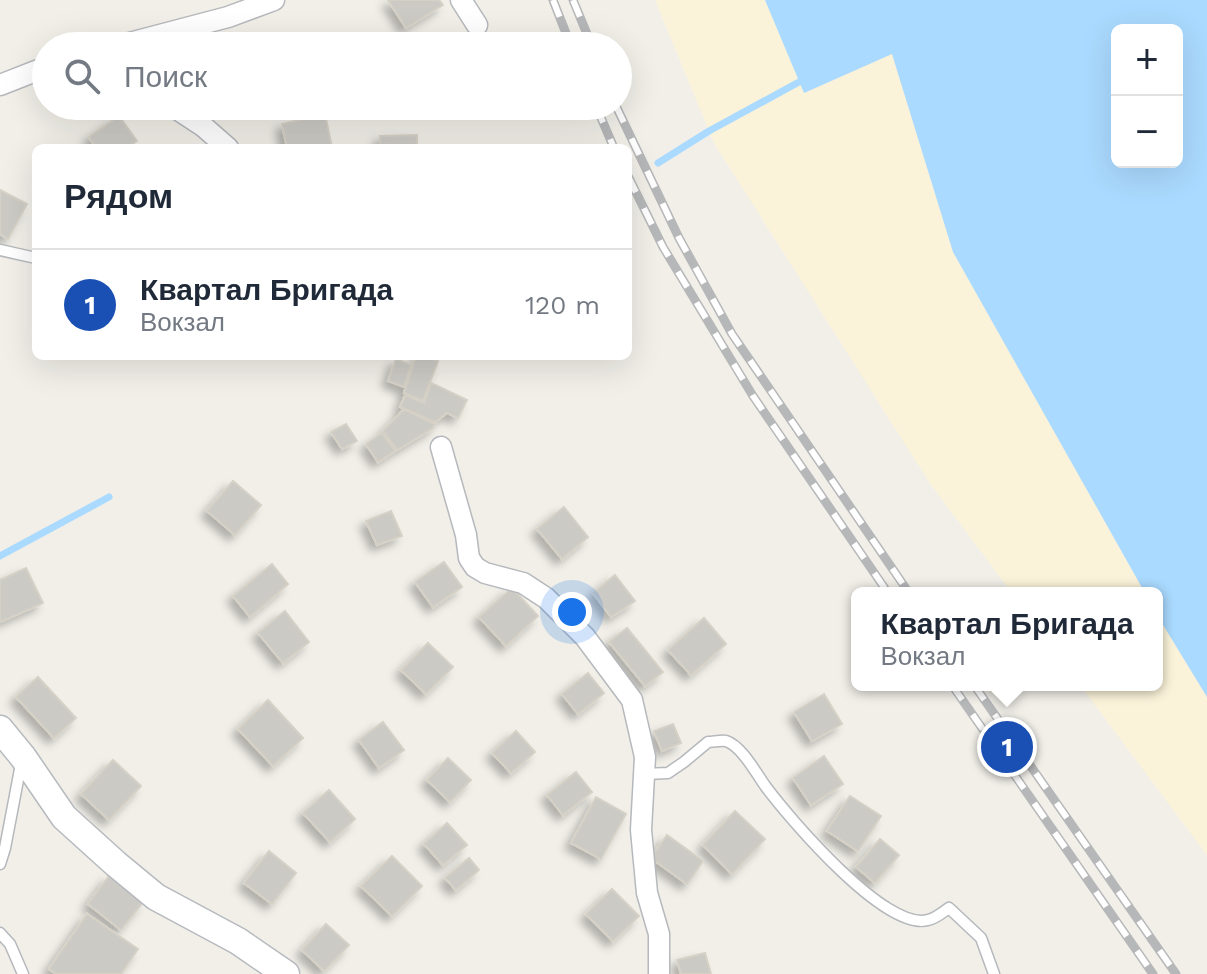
<!DOCTYPE html>
<html lang="ru">
<head>
<meta charset="utf-8">
<style>
  :root { --surface:#fff; --page:#f2f2f3; --text:#1f2937; --muted:#747a83; --line:#e0e1e3; --accent:#ea4335 }
  body { margin:0; font-family:"Work Sans",sans-serif; background:var(--page); color:var(--text) }
  .controls { position:absolute; right:24px; top:24px; display:grid; overflow:hidden; border-radius:12px; box-shadow:0 8px 32px #0002 }
  .controls button { width:72px; height:72px; display:grid; place-items:center; padding:0; border:0; border-bottom:2px solid var(--line); background:var(--surface); color:var(--text); font:40px sans-serif }
  .you { position:absolute; left:572px; top:612px; width:28px; height:28px; margin:-20px; border:6px solid #fff; border-radius:50%; background:#1a73e8; box-shadow:0 0 0 12px #1a73e833 }
  .badge { display:grid; place-items:center; width:52px; height:52px; border-radius:50%; background:var(--accent); color:#fff; font-size:26px; font-weight:700 }
  .pin { position:absolute; translate:-50% -50%; border:4px solid #fff; box-shadow:0 2px 8px #0006 }
  .popup { position:absolute; left:851px; top:587px; width:312px; height:104px; box-sizing:border-box; display:grid; place-content:center; border-radius:12px; background:var(--surface); filter:drop-shadow(0 2px 6px #0005); font-size:26px; white-space:nowrap; color:var(--muted) }
  .popup b { font-size:30px; color:var(--text) }
  .popup::after { content:''; position:absolute; left:50%; top:100%; margin-left:-16px; border:16px solid transparent; border-top-color:var(--surface) }
  .list { margin:0; padding:0; list-style:none }
  h2 { display:flex; justify-content:space-between; align-items:center; height:104px; margin:0; padding:0 32px; font-size:34px }
  h2 small { font-size:26px; font-weight:400; color:var(--muted) }
  .list li { display:grid; grid-template-columns:52px 1fr auto; gap:24px; align-items:center; box-sizing:border-box; height:112px; padding:0 32px; border-top:2px solid var(--line) }
  .list b { display:block; font-size:30px; white-space:nowrap }
  .list p { margin:0; font-size:26px; white-space:nowrap; color:var(--muted) }
  .list em { font-size:26px; font-style:normal; color:var(--muted) }
  .icon { flex:none; width:44px; height:44px; fill:none; stroke:currentColor; stroke-width:2; stroke-linecap:round; stroke-linejoin:round }
  .map { position:relative; flex:none; width:1207px; height:974px; overflow:hidden }
  .search { position:absolute; background:var(--surface); box-shadow:0 8px 32px #0002; left:32px; top:32px; width:600px; height:88px; display:flex; align-items:center; gap:20px; box-sizing:border-box; padding:0 28px; border-radius:44px; color:var(--muted); font-size:30px }
  .panel { position:absolute; background:var(--surface); box-shadow:0 8px 32px #0002; left:32px; top:144px; width:600px; height:216px; border-radius:12px }
  .map>svg:first-child { display:block }
  .sand { fill:#fbf3d9 }
  .water { fill:#aadaff; fill-rule:evenodd }
  .lines { fill:none; stroke-linecap:round; stroke-linejoin:round }
  .stream { stroke:#aadaff; stroke-width:7 }
  .building { fill:#cccac5; stroke:#d6d1c6; stroke-width:2; filter:url(#shadow) }
  .lane-casing { stroke:#b5b8bc; stroke-width:13 }
  .street-casing { stroke:#b5b8bc; stroke-width:23 }
  .secondary-casing { stroke:#b6babf; stroke-width:29 }
  .lane { stroke:#fff; stroke-width:10 }
  .street { stroke:#fff; stroke-width:20 }
  .secondary { stroke:#fff; stroke-width:26 }
  .rail-casing { stroke:#b6b7b8; stroke-width:9 }
  .rail { stroke:#fff; stroke-width:6; stroke-dasharray:18; stroke-linecap:butt }
</style>
</head>
<body>
<div class="map">
<svg width="1207" height="974" viewBox="0 0 1207 974">
  <defs>
    <filter id="shadow"><feDropShadow dx="-6" dy="6" stdDeviation="4" flood-color="#0004"/></filter>
  </defs>
  <rect width="100%" height="100%" fill="#f1efe8"/>
  <!-- sand -->
  <path class="sand" d="M655,0h110l39,93 88,-39 61,198 192,341h-133l-81,-108 -217,-342z
    M1157,615l50,82v158l-127,-170h77z"/>
  <!-- water -->
  <path class="water" d="M765,0h442v697l-50,-82v-22h-12l-192,-341 -61,-198 -88,39zM1117,30h60v132h-60z"/>
  <g class="lines">
    <!-- stream -->
    <path class="stream" d="M658,163l51,-32 90,-49
      M0,556l109,-59"/>
  </g>
  <!-- building -->
  <path class="building" d="M388,0h51l4,5 -37,23z
    M325,114l7,34h-45l-5,-24z
    M119,116l18,25 -11,7h-30l-7,-11z
    M417,135v13h-37v-12z
    M0,190l27,14 -19,35 -8,-5z
    M416,356h8l14,5 -15,40 -19,-8z
    M396,359l15,6 -7,22 -16,-6z
    M431,383l36,17 -9,18 -11,-5 -12,9 -35,-15 5,-12 19,8z
    M404,409l31,15 -2,4 -36,22 -14,-19z
    M346,424l11,17 -15,8 -11,-17z
    M382,433l13,18 -17,11 -12,-18z
    M233,481l28,24 -26,30 -28,-24z
    M564,507l24,30 -26,22 -25,-30z
    M391,511l11,25 -25,9 -11,-24z
    M444,562l18,25 -29,20 -18,-25z
    M272,564l16,20 -38,33 -17,-21z
    M26,568l17,35 -43,19v-42z
    M615,575l20,26 -24,16 -18,-24z
    M512,588l26,28 -32,30 -27,-29z
    M285,611l24,31 -26,21 -25,-30z
    M704,618l22,26 -35,31 -23,-25z
    M627,628l36,44 -18,14 -36,-44z
    M428,643l25,24 -27,27 -25,-24z
    M588,673l16,20 -26,21 -16,-20z
    M38,677l38,41 -22,20 -38,-41z
    M824,694l18,30 -30,17 -18,-29z
    M268,700l35,38 -30,28 -35,-37z
    M383,722l21,28 -25,18 -20,-28z
    M673,724l8,19 -19,8 -8,-20z
    M516,731l19,21 -24,21 -19,-20z
    M824,756l19,28 -32,21 -18,-27z
    M448,758l23,22 -21,22 -23,-22z
    M113,760l28,26 -32,34 -28,-26z
    M576,772l16,20 -29,23 -16,-20z
    M329,790l26,29 -25,23 -27,-29z
    M850,796l31,20 -23,35 -31,-20z
    M596,797l30,17 -25,45 -30,-16z
    M735,811l30,28 -33,35 -29,-29z
    M447,823l20,22 -24,20 -19,-21z
    M667,835l36,26 -16,23 -36,-26z
    M880,839l19,16 -24,28 -19,-16z
    M269,851l27,22 -24,31 -28,-21z
    M392,856l30,30 -30,30 -31,-30z
    M469,858l10,12 -23,20 -11,-12z
    M109,876l34,26 -22,28 -33,-26z
    M612,889l27,27 -26,25 -27,-27z
    M87,914l51,35 -17,25h-65l-7,-5z
    M326,924l23,21 -25,26 -22,-21z
    M705,953l6,21h-30l-4,-14z"/>
  <g class="lines">
    <!-- lane casing -->
    <g class="lane-casing">
      <path id="lane" d="M0,250l36,8
        M644,774l24,-1 16,-11 24,-20c5,0 13,-2 18,-1 16,5 31,34 40,46 24,32 120,145 162,133 7,-1 15,-8 21,-12l32,30 13,36
        M0,864l5,-16 16,-84
        M0,933l10,11 13,30"/>
    </g>
    <!-- street casing -->
    <g class="street-casing">
      <path id="street" d="M461,0l16,25
        M118,46l110,-29 46,-17
        M0,85l46,-18
        M172,106l32,21 24,21
        M441,447l25,88 3,23 6,9 10,6 38,10 23,15 39,39 47,63 13,57 -4,73 6,63 12,41v40"/>
    </g>
    <!-- secondary casing -->
    <g class="secondary-casing">
      <path id="secondary" d="M0,729l23,28 41,60 52,47 40,33 82,44 48,33"/>
    </g>
    <!-- lane -->
    <use href="#lane" class="lane"/>
    <!-- street -->
    <use href="#street" class="street"/>
    <!-- secondary -->
    <use href="#secondary" class="secondary"/>
    <!-- rail casing -->
    <g class="rail-casing">
      <path id="rail" d="M553,0l18,46
        M573,0l19,46
        M596,106l18,42
        M616,106l63,132 53,96 177,259
        M628,176l35,71 90,149 135,197
        M952,685l201,289
        M974,685l202,289"/>
    </g>
    <!-- rail -->
    <use href="#rail" class="rail"/>
  </g>
</svg>
<div class="controls">
<button>+</button>
<button>−</button>
</div>
<div class="you"></div>
<div class="pin badge" style="left:1007px;top:747px;background:#1a4fb4">1</div>
<div class="popup"><b>Квартал Бригада</b>Вокзал</div>
<div class="search"><svg class="icon" aria-label="search" viewBox="0 0 24 24"><circle cx="10" cy="10" r="6"/><path d="M15 15l6 6"/></svg>Поиск</div>
<section class="panel">
<h2>Рядом<small></small></h2>
<ul class="list">
<li><span class="badge" style="background:#1a4fb4">1</span><div><b>Квартал Бригада</b><p>Вокзал</p></div><em>120 m</em></li>
</ul>
</section>
</div>
</body>
</html>
